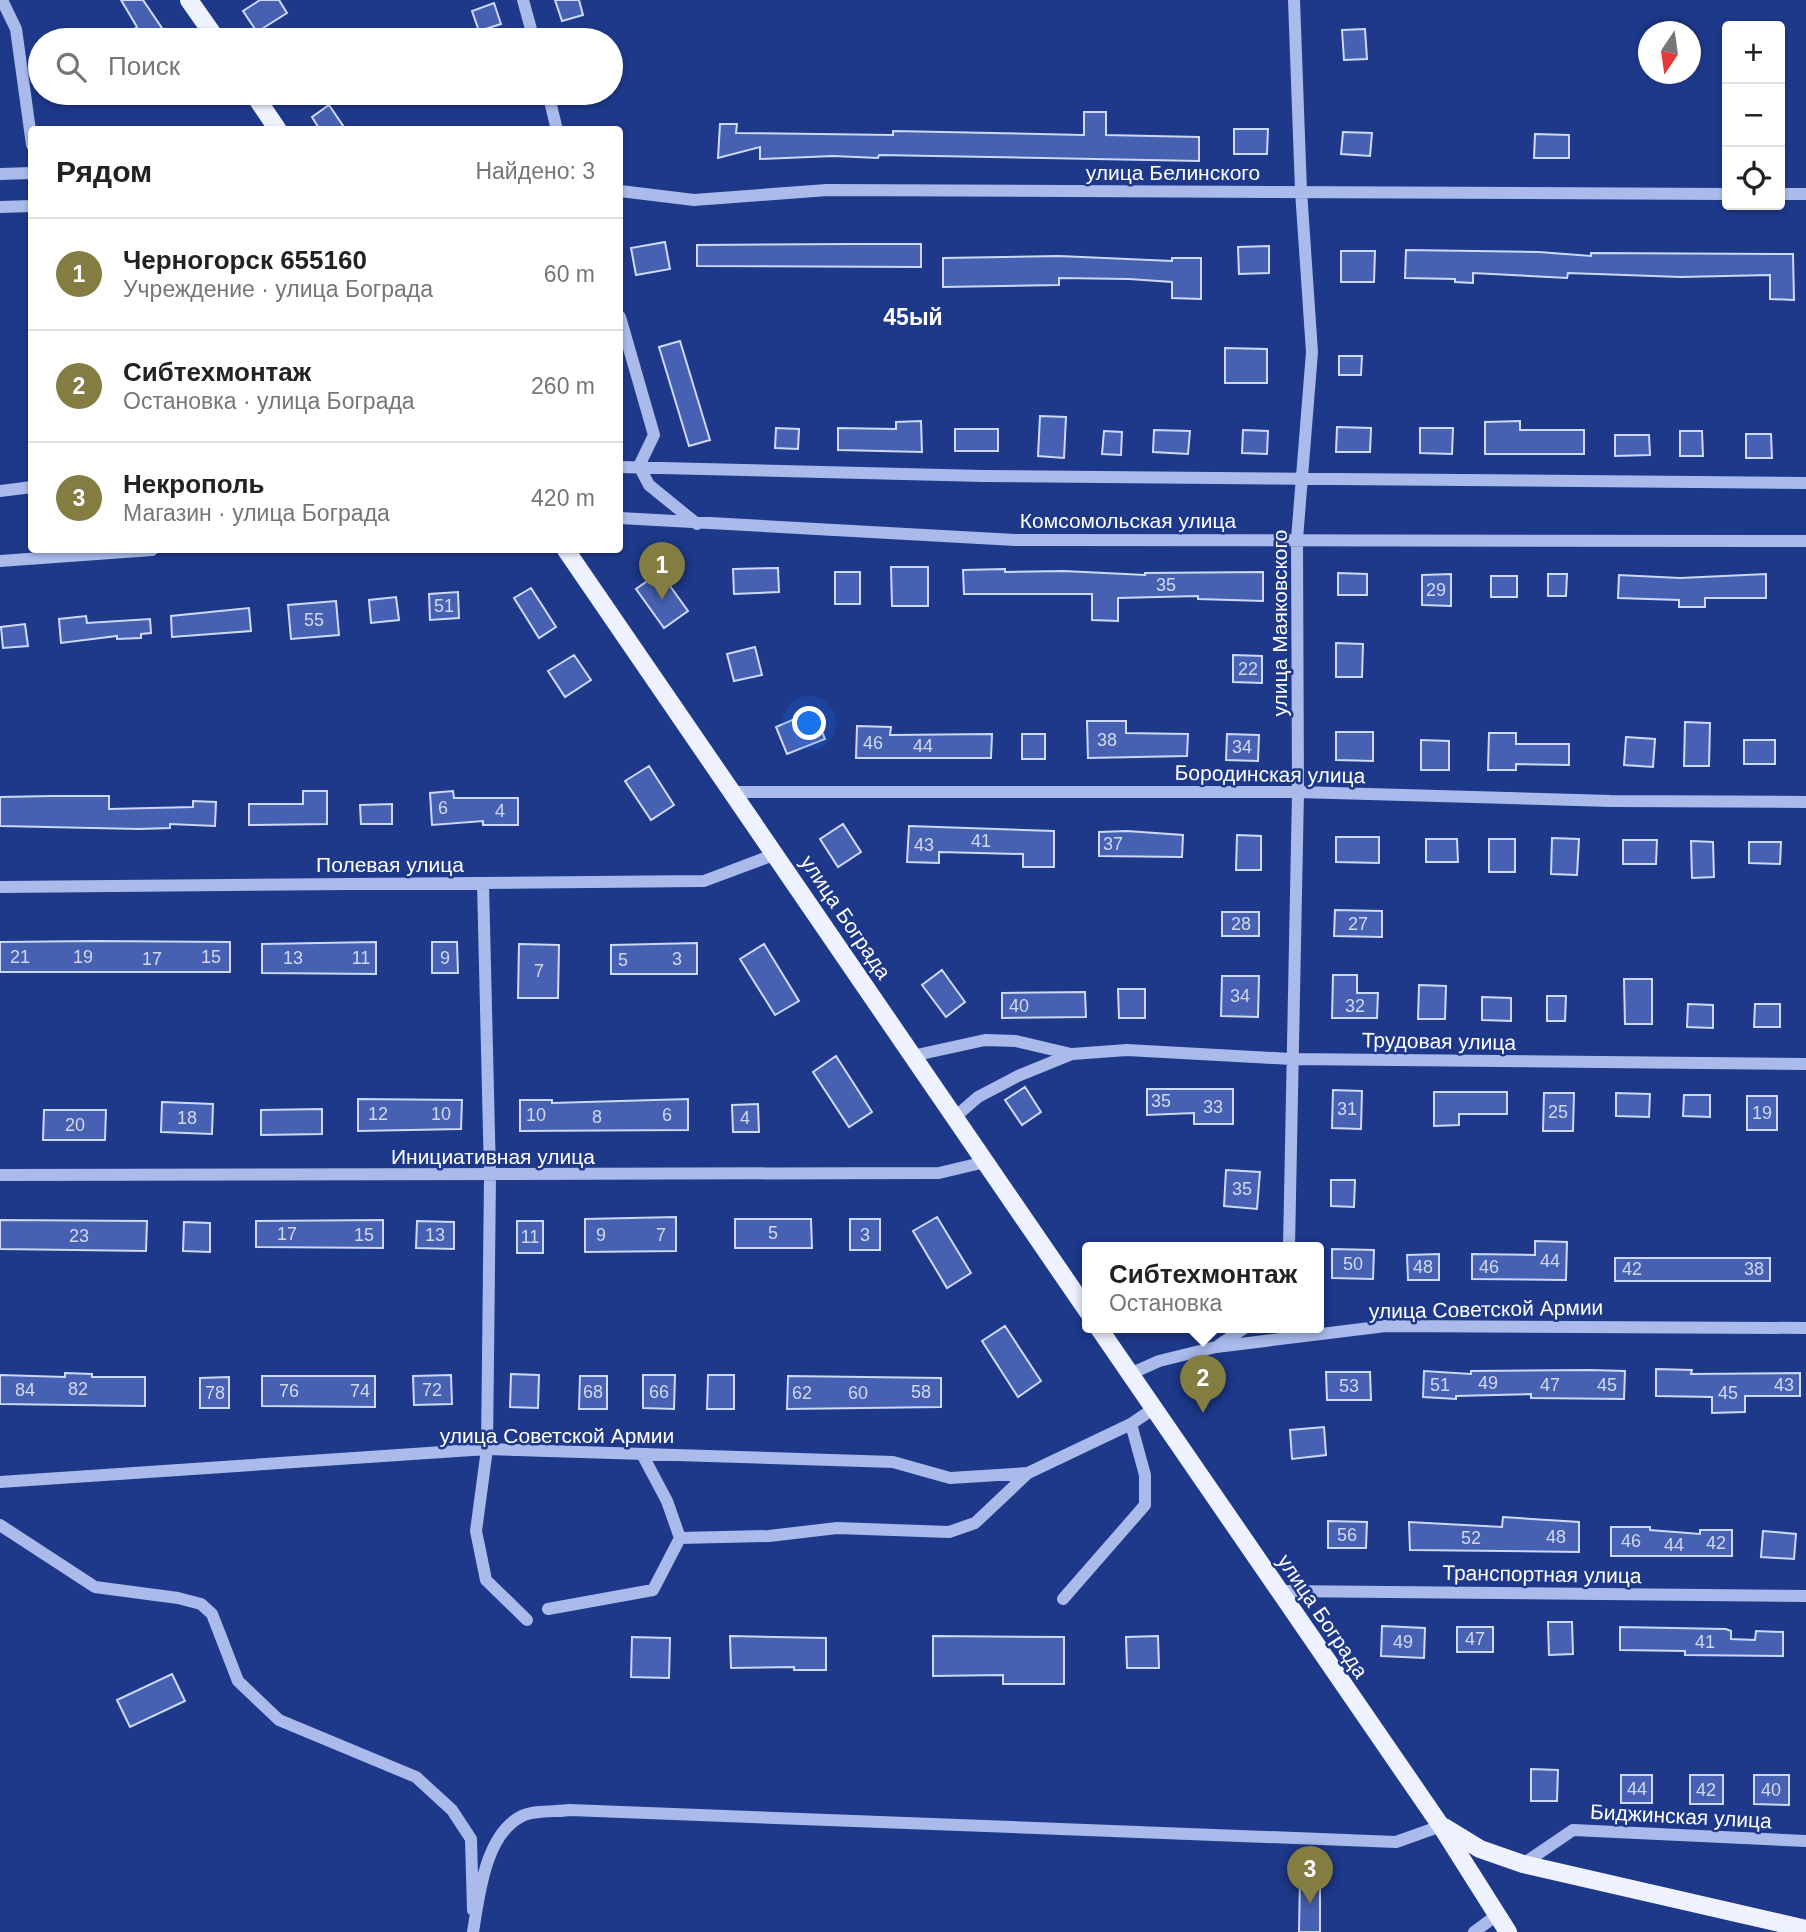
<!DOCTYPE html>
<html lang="ru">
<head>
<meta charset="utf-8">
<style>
  :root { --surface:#fff; --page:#f2f2f2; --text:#222; --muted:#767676; --line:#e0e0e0; --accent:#837d42 }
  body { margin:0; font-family:Arial,sans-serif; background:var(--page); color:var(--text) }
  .controls { position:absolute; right:21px; top:21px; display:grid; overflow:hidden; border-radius:7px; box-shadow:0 2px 5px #0004 }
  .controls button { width:63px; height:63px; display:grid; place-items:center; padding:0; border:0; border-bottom:2px solid var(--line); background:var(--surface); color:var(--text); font:35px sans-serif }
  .compass { position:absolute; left:1638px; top:21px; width:63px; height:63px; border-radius:50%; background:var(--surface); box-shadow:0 2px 5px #0004; rotate:193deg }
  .you { position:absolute; left:810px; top:724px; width:24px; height:24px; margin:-18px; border:5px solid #fff; border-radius:50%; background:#1a73e8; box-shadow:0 0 0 10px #1a73e833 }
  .badge { display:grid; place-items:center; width:46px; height:46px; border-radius:50%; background:var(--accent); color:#fff; font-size:23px; font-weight:700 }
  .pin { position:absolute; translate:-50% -58px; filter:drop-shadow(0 2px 4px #0008) }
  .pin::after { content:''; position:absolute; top:37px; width:24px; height:21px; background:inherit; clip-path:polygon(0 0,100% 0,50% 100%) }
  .popup { position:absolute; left:1082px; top:1242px; width:242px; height:91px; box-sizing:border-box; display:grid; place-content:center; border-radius:7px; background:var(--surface); filter:drop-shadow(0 2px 5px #0005); font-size:23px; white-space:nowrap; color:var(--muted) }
  .popup b { font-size:26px; color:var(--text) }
  .popup::after { content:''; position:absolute; left:50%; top:100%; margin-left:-14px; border:14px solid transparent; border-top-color:var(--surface) }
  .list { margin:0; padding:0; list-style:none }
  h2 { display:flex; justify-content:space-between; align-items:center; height:91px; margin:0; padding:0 28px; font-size:30px }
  h2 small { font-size:23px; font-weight:400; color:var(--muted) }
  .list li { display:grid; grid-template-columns:46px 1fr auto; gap:21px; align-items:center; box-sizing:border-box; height:112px; padding:0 28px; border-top:2px solid var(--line) }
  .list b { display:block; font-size:26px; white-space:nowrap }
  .list p { margin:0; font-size:23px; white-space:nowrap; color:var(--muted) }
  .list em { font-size:23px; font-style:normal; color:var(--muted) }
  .icon { flex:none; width:38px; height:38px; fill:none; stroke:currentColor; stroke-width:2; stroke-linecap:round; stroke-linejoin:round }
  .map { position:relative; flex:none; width:1806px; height:1932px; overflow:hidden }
  .search { position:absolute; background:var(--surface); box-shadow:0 2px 5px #0004; left:28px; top:28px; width:595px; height:77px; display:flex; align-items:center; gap:18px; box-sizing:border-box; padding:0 24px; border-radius:38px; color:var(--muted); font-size:26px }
  .panel { position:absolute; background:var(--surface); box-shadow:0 2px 5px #0004; left:28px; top:126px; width:595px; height:427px; border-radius:7px }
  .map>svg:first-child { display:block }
  .building { fill:#4761b2; stroke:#ced9f8; stroke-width:2 }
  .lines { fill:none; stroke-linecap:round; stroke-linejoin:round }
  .minor { stroke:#a9baeb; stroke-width:12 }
  .major { stroke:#eef1fe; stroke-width:18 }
  .labels { text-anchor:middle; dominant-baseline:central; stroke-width:5; stroke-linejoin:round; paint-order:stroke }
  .number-label { font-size:18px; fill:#d1d8ec }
  .street-label { font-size:21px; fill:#fff; stroke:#1e388a }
  .neighbourhood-label { font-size:23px; font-weight:bold; fill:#fff; stroke:#1e388a }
</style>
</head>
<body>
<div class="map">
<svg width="1806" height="1932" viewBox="0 0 1806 1932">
  <rect width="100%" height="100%" fill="#1e388a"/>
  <!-- building -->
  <path class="building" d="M121,0h22l23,34 -9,6h-40l20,-13z
    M260,0h19l8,13 -30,19 -14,-21z
    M555,0h24l4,15 -21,6z
    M494,3l7,21 -22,7 -7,-20z
    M1365,29l2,30 -23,1 -2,-30z
    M329,105l17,25h-26l-8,-13z
    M1084,112h22v23l93,2v24l-320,-6 -1,3 -45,-2 -73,3v-12l-42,11 2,-34h17l-1,9 157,2v-4l191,4z
    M1234,129h34l-1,25h-33z
    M1343,132l29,1 -2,23 -29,-2z
    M1535,134l34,1v23h-35z
    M665,242l5,27 -34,6 -5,-27z
    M851,244h70v23l-224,-1v-21z
    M1269,246v27l-30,1 -1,-27z
    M1406,250l133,2 52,4v-3l202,1 1,46 -24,-1v-24l-89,2 -113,-4 -1,5 -94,-5v10l-18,-1v-3l-50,-1z
    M1341,251h34l-1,31h-33z
    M1059,256l113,5v-3h29v41l-29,-1v-16l-43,-3 -70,-1v7l-116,2v-29z
    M680,341l30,99 -21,6 -30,-99z
    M1225,348l42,1v34h-42z
    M1339,356h23l-1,19h-22z
    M1040,416l26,1 -2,41 -26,-2z
    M921,421l1,31 -84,-2v-22l58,1v-7z
    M1520,421v9h64v24h-99v-32z
    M1337,427l34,1 -1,24h-34z
    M776,428l23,1 -1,20 -23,-1z
    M1420,428h33l-1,26 -32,-1z
    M955,429h43v22h-43z
    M1154,430l36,1 -2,23 -35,-2z
    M1243,430l25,1 -1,23 -25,-1z
    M1104,431l18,1 -1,23 -19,-1z
    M1680,431h22l1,25h-23z
    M1746,434h25l1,24h-26z
    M1615,435h34l1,20 -35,1z
    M891,567h37v39h-36z
    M778,568l1,24 -45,2 -1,-25z
    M1005,569v3l59,-1 81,4v-2l118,-1v29l-65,-2v-3l-80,2v23l-26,-1v-26h-128l-1,-24z
    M660,572l28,39 -24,17 -28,-39z
    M835,572h25v32h-25z
    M1338,573l29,1v21h-29z
    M1451,574v32l-29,-1v-30z
    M1548,574h19l-1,22h-18z
    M1766,574v24h-61v9h-26v-7l-61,-2 1,-23 61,3z
    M1491,576h26v21h-26z
    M531,588l25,39 -17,11 -25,-40z
    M458,592l1,26 -29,2 -1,-26z
    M396,597l3,23 -28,3 -2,-23z
    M336,601l3,34 -48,4 -3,-34z
    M249,608l2,23 -79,6 -1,-21z
    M86,616l1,7 63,-4 1,14 -10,1v4l-24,1v-3l-56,7 -2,-24z
    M25,624l3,22 -25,2 -2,-21z
    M1336,643l27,1 -1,33h-26z
    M755,647l7,28 -28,6 -7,-27z
    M574,655l17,25 -26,17 -17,-26z
    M1233,655l29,1v27l-29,-1z
    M813,711l12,28 -38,15 -11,-27z
    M1087,721h39v12l62,1 -1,22 -99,2z
    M1685,722l25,1 -1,43h-25z
    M857,726l34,1 -1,8 102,-1 -1,24h-135z
    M1336,732h37v29l-37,-1z
    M1489,733h27v11h53v21l-53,-1v6h-28z
    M1022,734h23v25h-23z
    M1227,734l32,1 -1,26 -32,-1z
    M1626,737l29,2 -2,28 -29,-2z
    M1421,740l28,1v29h-28z
    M1744,740h31v24h-31z
    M649,766l25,39 -23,15 -26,-39z
    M303,791h24v33l-78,1v-21h54z
    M453,791l1,7h64v27h-35v-4l-51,4 -2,-32z
    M51,796h58v13l84,-2v-6l23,1 -1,24 -45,-2v4l-31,1 -139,-3v-29z
    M392,804v20h-31l-1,-19z
    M843,824l18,28 -23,15 -18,-28z
    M909,826l145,5v36h-31v-13l-84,-2v11l-32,-1z
    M1127,831l56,4 -1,22 -83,-1v-24z
    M1237,835l24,1v34h-25z
    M1336,837h43v26l-43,-1z
    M1552,838l27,1 -2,36 -26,-1z
    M1426,839h31l1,23h-32z
    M1489,839h26v33h-26z
    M1623,840h34l-1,24h-33z
    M1691,841l22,1 1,35 -22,1z
    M1749,842h32l-1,22 -31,-1z
    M1335,910l47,1v26l-48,-1z
    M1222,912h37v24h-37z
    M96,941l134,1v30h-230v-30z
    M376,942v32l-114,-1v-29z
    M432,942h25l1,31h-26z
    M697,943v31h-86v-29z
    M519,944l40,1 -1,53h-40z
    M764,944l35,57 -24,14 -35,-56z
    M942,970l23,32 -19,15 -24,-32z
    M1333,975h24v18h21l-1,25h-45z
    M1222,976h37l-1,41 -37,-1z
    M1624,979h28v45h-27z
    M1419,985l27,1 -1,33h-27z
    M1118,989h27v29h-26z
    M1085,992l1,25 -84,1v-25z
    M1547,996h19l-1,25h-18z
    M1482,997l29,1v23l-29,-1z
    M1688,1004l25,1v23l-26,-1z
    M1755,1004h25v23h-26z
    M836,1056l36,56 -23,15 -36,-55z
    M1025,1087l16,25 -19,13 -17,-25z
    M1147,1089h86v35h-39v-11l-47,2z
    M1333,1090l29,1 -1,38 -29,-1z
    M1434,1092h73v22h-48v11l-25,1z
    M1544,1093h30l-1,38h-30z
    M1616,1093l34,1 -1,23 -33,-1z
    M1684,1095h26v22l-27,-1z
    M1747,1096h30v34h-30z
    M358,1099l104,1 -1,29 -103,2z
    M688,1099v31l-168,1v-31h32v3z
    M162,1102l51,2 -1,30 -51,-2z
    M758,1104l1,28h-26l-1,-27z
    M322,1109v25l-61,1v-25z
    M44,1110h62l-1,30h-62z
    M1226,1170l34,2 -3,37 -33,-3z
    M1331,1180h24l-1,27 -23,-1z
    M676,1217v34l-91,1v-33z
    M937,1217l34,56 -24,15 -34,-57z
    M735,1219h76l1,29h-77z
    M850,1219h30v31h-30z
    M0,1220l147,1 -1,30 -146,-2z
    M383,1220v28l-127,-1v-26z
    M417,1221l37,1v27l-38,-1z
    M517,1221h26v32h-26z
    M184,1222l26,1v29l-27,-1z
    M1535,1241l32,1 -1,38 -94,-1v-25l63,1z
    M1332,1249l42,1 -1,29 -41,-1z
    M1439,1254v26h-31l-1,-25z
    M1615,1258h155v23h-155z
    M1005,1326l36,55 -23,16 -36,-56z
    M1656,1369l36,1 -1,4 109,-1v23h-55v16l-33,1v-16l-56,-1z
    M1589,1370l36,1 -1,28 -93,-1v-4l-75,2v3l-33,-2 1,-26 47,3v-3z
    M1326,1372h44l1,28h-44z
    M65,1373l27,1v3h53v29l-145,-2v-29l65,2z
    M511,1374l28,1 -1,33 -28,-1z
    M451,1375l1,29 -38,1 -1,-29z
    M643,1375h32l-1,34 -31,-1z
    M708,1375h26v34h-27z
    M262,1376h113v31l-113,-1z
    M580,1376h27v33h-28z
    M788,1376l153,2v29l-154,2z
    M229,1377v31h-29v-30z
    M1324,1427l2,28 -34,4 -2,-29z
    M1503,1517l76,5v30l-169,-2 -1,-28 93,5z
    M1328,1521l39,1 -1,26h-38z
    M1611,1527h39v3l50,4v-4h32v26h-121z
    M1763,1531l33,3 -2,25 -33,-2z
    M1548,1622h24l1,32 -24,1z
    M1382,1626l43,2 -1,30 -43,-2z
    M1457,1627h36v25h-36z
    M1620,1627l106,2 5,2v8l24,1 1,-9 27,1v24l-98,-1v-4l-65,-1z
    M730,1636l96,2v32h-32v-3l-63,1z
    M933,1636l131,1v47h-61v-9l-70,1z
    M1158,1636l1,32h-32l-1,-31z
    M632,1637l38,1 -1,40 -38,-1z
    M172,1674l13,27 -55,26 -13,-27z
    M1531,1769l27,1 -1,31h-26z
    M1621,1775h31v28h-31z
    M1690,1775h33v29h-33z
    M1754,1775h35v30l-35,-1z
    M1300,1878l20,1v53h-21z"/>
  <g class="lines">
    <!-- minor -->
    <path class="minor" d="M2,0l14,29 16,116
      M523,0l11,40
      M548,93l9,37
      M0,174l32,-1
      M620,191l74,9 133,-10 900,4
      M1780,194h26
      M0,207l32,-1
      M620,317l34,118 -15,31 10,19 48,39
      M620,467l363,9 823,7
      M0,491l32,-4
      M620,518l395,22 791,1
      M0,561l152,-11
      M733,792h565l313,9 195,1
      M483,883l7,292 -3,274 -11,82 10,49 41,40
      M0,887l704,-6 72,-27
      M912,1056l73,-16 31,1 55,13
      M955,1117l23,-20 40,-21 54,-22 55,-4 164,9 515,5
      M0,1175l939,-2 46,-11
      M1289,1247l9,-455 -1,-253 15,-187 -11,-161 -7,-191
      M1219,1345l27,-18
      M1130,1374l29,-13 57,-14 170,-21 420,2
      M642,1454l25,47 13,37
      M0,1482l487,-33 406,13 57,16 78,-5 103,-49 22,-15
      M0,1525l95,62 83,11 23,6 11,10 26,67 41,39 137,57 36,33 19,29 2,71
      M1278,1591l528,5
      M1063,1599l82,-94v-30l-14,-51
      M548,1609l105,-19 27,-52 89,-2 68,-8 112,4 26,-9 53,-50
      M1523,1864l50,-34 233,11
      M473,1932c6,-36 12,-98 49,-116 12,-6 34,-4 48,-6l826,32 45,-16
      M1474,1932l23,-17"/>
    <!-- major -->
    <path class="major" d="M189,0l28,40
      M253,93l25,37
      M566,550l522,762
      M1098,1327l343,499 67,106
      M1444,1827l36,22 43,15 283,65"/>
  </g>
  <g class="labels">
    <!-- number labels -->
    <g class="number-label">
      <text x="1166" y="585">35</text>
      <text x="1436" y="590">29</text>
      <text x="444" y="606">51</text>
      <text x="314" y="620">55</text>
      <text x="1248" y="669">22</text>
      <text x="1107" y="740">38</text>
      <text x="873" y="743">46</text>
      <text x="923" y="746">44</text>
      <text x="1242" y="747">34</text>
      <text x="443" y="808">6</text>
      <text x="500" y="811">4</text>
      <text x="981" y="841">41</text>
      <text x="1113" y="844">37</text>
      <text x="924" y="845">43</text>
      <text x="1241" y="924">28</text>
      <text x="1358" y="924">27</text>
      <text x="20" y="957">21</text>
      <text x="83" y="957">19</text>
      <text x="211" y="957">15</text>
      <text x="293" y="958">13</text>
      <text x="361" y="958">11</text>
      <text x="445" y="958">9</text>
      <text x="152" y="959">17</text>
      <text x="677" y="959">3</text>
      <text x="623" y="960">5</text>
      <text x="539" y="971">7</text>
      <text x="1240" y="996">34</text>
      <text x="1019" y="1006">40</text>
      <text x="1355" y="1006">32</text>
      <text x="1161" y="1101">35</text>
      <text x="1213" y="1107">33</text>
      <text x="1347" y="1109">31</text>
      <text x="1558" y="1112">25</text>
      <text x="1762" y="1113">19</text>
      <text x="378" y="1114">12</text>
      <text x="441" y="1114">10</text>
      <text x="536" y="1115">10</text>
      <text x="667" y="1115">6</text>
      <text x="597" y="1117">8</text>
      <text x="187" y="1118">18</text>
      <text x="745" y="1118">4</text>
      <text x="75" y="1125">20</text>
      <text x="1242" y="1189">35</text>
      <text x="773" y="1233">5</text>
      <text x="287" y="1234">17</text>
      <text x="364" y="1235">15</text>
      <text x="435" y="1235">13</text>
      <text x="601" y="1235">9</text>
      <text x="661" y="1235">7</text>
      <text x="865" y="1235">3</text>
      <text x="79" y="1236">23</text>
      <text x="530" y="1237">11</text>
      <text x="1550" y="1261">44</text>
      <text x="1353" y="1264">50</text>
      <text x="1423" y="1267">48</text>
      <text x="1489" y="1267">46</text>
      <text x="1632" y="1269">42</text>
      <text x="1754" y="1269">38</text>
      <text x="1488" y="1383">49</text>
      <text x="1440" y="1385">51</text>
      <text x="1550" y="1385">47</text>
      <text x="1607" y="1385">45</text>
      <text x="1784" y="1385">43</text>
      <text x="1349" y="1386">53</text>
      <text x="78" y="1389">82</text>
      <text x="25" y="1390">84</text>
      <text x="432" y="1390">72</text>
      <text x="289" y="1391">76</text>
      <text x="360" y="1391">74</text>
      <text x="593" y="1392">68</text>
      <text x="659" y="1392">66</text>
      <text x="921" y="1392">58</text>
      <text x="215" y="1393">78</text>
      <text x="802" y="1393">62</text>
      <text x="858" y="1393">60</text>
      <text x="1728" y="1393">45</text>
      <text x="1347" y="1535">56</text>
      <text x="1556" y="1537">48</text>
      <text x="1471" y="1538">52</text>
      <text x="1631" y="1541">46</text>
      <text x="1716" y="1543">42</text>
      <text x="1674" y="1545">44</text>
      <text x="1475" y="1639">47</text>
      <text x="1403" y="1642">49</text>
      <text x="1705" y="1642">41</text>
      <text x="1637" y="1789">44</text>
      <text x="1706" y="1790">42</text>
      <text x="1771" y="1790">40</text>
    </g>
    <!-- street labels -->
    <g class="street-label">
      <text x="1173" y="172">улица Белинского</text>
      <text x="1128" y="520">Комсомольская улица</text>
      <text transform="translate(1279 623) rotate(-90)">улица Маяковского</text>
      <text transform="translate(1270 774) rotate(1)">Бородинская улица</text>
      <text x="390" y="864">Полевая улица</text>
      <text transform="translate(846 917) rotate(56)">улица Бограда</text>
      <text transform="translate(1439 1041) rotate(1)">Трудовая улица</text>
      <text x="493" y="1156">Инициативная улица</text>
      <text transform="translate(1486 1309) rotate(-1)">улица Советской Армии</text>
      <text x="557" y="1435">улица Советской Армии</text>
      <text transform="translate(1542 1574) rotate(1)">Транспортная улица</text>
      <text transform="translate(1323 1616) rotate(56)">улица Бограда</text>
      <text transform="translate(1681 1816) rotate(3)">Биджинская улица</text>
    </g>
    <!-- neighbourhood labels -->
    <g class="neighbourhood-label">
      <text x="913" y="317">45ый</text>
    </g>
  </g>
</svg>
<div class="controls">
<button>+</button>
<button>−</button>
<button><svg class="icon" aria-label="locate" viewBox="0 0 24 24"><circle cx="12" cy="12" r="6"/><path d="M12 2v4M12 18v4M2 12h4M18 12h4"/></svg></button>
</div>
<svg class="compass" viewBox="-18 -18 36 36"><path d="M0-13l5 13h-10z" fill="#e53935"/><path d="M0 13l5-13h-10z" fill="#767676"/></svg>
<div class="you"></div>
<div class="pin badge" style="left:662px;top:600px">1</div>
<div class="pin badge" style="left:1203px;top:1413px">2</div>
<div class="popup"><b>Сибтехмонтаж</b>Остановка</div>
<div class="pin badge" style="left:1310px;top:1904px">3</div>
<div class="search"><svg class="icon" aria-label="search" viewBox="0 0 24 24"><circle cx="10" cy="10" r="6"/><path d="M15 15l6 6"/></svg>Поиск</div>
<section class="panel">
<h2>Рядом<small>Найдено: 3</small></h2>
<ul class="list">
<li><span class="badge">1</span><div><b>Черногорск 655160</b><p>Учреждение · улица Бограда</p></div><em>60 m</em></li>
<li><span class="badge">2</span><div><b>Сибтехмонтаж</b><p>Остановка · улица Бограда</p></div><em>260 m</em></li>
<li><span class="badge">3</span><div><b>Некрополь</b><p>Магазин · улица Бограда</p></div><em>420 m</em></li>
</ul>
</section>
</div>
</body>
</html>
